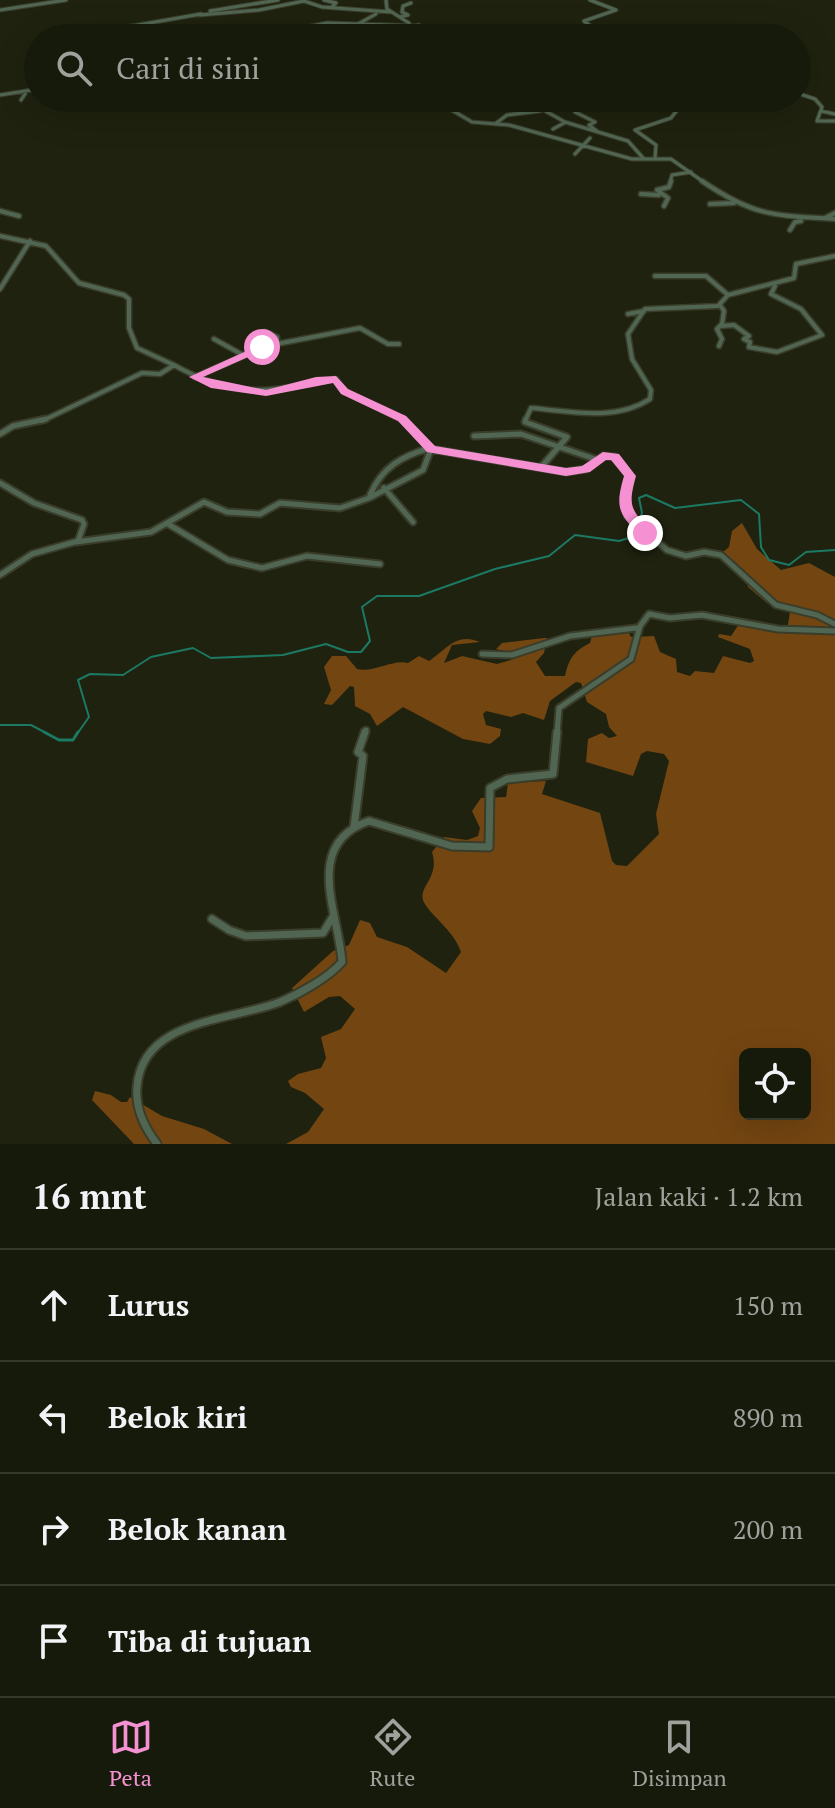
<!DOCTYPE html>
<html lang="id">
<head>
<meta charset="utf-8">
<style>
  :root { --surface:#161a0a; --page:#1f2313; --text:#f1f3f6; --muted:#9ea19c; --line:#35382b; --accent:#f591d2 }
  body { margin:0; font-family:"PT Serif",serif; background:var(--page); color:var(--text) }
  .controls { position:absolute; right:24px; bottom:24px; display:grid; overflow:hidden; border-radius:12px; box-shadow:0 8px 32px #0002 }
  .controls button { width:72px; height:72px; display:grid; place-items:center; padding:0; border:0; border-bottom:2px solid var(--line); background:var(--surface); color:var(--text); font:40px sans-serif }
  .stop { position:absolute; width:24px; height:24px; margin:-18px; border:6px solid #f591d2; border-radius:50%; background:#fff }
  .stop.end { background:#f591d2; border-color:#fff; box-shadow:0 2px 8px #0008 }
  .list { margin:0; padding:0; list-style:none }
  h2 { display:flex; justify-content:space-between; align-items:center; height:104px; margin:0; padding:0 32px; font-size:34px }
  h2 small { font-size:26px; font-weight:400; color:var(--muted) }
  .list li { display:grid; grid-template-columns:52px 1fr auto; gap:24px; align-items:center; box-sizing:border-box; height:112px; padding:0 32px; border-top:2px solid var(--line) }
  .list b { display:block; font-size:30px; white-space:nowrap }
  .list em { font-size:26px; font-style:normal; color:var(--muted) }
  .icon { flex:none; width:44px; height:44px; fill:none; stroke:currentColor; stroke-width:2; stroke-linecap:round; stroke-linejoin:round }
  .map { position:relative; flex:none; width:835px; height:1144px; overflow:hidden }
  .search { position:absolute; background:var(--surface); box-shadow:0 8px 32px #0002; left:24px; right:24px; top:24px; height:88px; display:flex; align-items:center; gap:20px; box-sizing:border-box; padding:0 28px; border-radius:44px; color:var(--muted); font-size:30px }
  .sheet { height:552px; background:var(--surface) }
  nav { display:flex; justify-content:space-around; align-items:center; box-sizing:border-box; height:112px; border-top:2px solid var(--line); background:var(--surface); font-size:22px; color:var(--muted) }
  nav a { display:grid; justify-items:center; gap:4px }
  nav .on { color:var(--accent) }
  .map>svg:first-child { display:block }
  .forest { fill:#734511; fill-rule:evenodd }
  .lines { fill:none; stroke-linecap:round; stroke-linejoin:round }
  .stream-far1 { stroke:#1c7964; stroke-width:2 }
  .stream { stroke:#1c7964; stroke-width:3 }
  .minor-far3-casing { stroke:#393d2a; stroke-width:5 }
  .minor-far2-casing { stroke:#393d2a; stroke-width:7 }
  .minor-far1-casing { stroke:#393d2a; stroke-width:9 }
  .minor-casing { stroke:#393d2a; stroke-width:11 }
  .minor-far3 { stroke:#516652; stroke-width:3 }
  .minor-far2 { stroke:#516652; stroke-width:4 }
  .minor-far1 { stroke:#516652; stroke-width:5 }
  .minor { stroke:#516652; stroke-width:7 }
  .route { fill:#f591d2 }
</style>
</head>
<body>
<div class="map">
<svg width="835" height="1144" viewBox="0 0 835 1144">
  <rect width="100%" height="100%" fill="#1e220e"/>
  <!-- forest -->
  <path class="forest" d="M742,523l15,26 24,21 28,-7 26,14v567h-549l22,-12 16,-23 -19,-16 -14,-6 -3,-6 10,-7 23,-6 5,-10 -5,-21 20,-8 14,-20 -15,-13 -11,1 -25,15 -12,-24 41,-37 16,-6 11,-25 10,3 7,14 30,10 39,26 15,-21c-7,-22 -33,-38 -38,-52 -4,-14 17,-23 9,-48l12,-15 23,3 11,-4 2,-8 -8,-17 9,-13 25,-1 2,-14 38,-2 -4,13 58,19 12,48 4,4 11,1 32,-32 -3,-20 13,-53 -5,-7 -17,-3 -6,3 -8,22 -47,-14 2,-23 14,-6 7,5 8,-2 -8,-9 -3,-13 -19,-12 -6,-19 -5,-1 -26,19 -6,19 -21,-7 -12,4 -25,-6 -3,3 3,11 15,4 -1,7 -10,8 -27,-5 -60,-32 -26,19 -7,-12 -15,-8 -1,-19 -4,-1 -18,19 -8,-1 7,-14 -7,-23 8,-11h14l11,13c18,4 35,-10 51,-6l11,-7 10,5c18,-12 27,-29 51,-19l-28,3 -8,18 18,-7 35,8 17,-5 -1,-6 -17,-4 6,-6 42,-5h3l-3,15 -8,9 9,14h20c4,-18 9,-25 25,-33l2,-7 36,-5 3,6 23,-1 6,16 16,7 1,13 13,4 5,-5 19,2 9,-17 27,7 4,-2 -4,-12 -32,-12 1,-3 12,2 8,-12 48,7 3,-19 -23,-9 -19,-16 -3,-16 -22,-19 6,-5 3,-16zM745,1054h60v60h-60z
    M95,1091l16,4 10,7h6l3,-5 32,19 42,13 28,15h-98l-42,-44z"/>
  <g class="lines">
    <!-- stream-far1 -->
    <path class="stream-far1" d="M639,522l3,-9 -3,-15 7,-3 29,13 66,-8 18,14 2,33 8,13 20,5 17,-13 29,-2
      M0,725h31l17,9
      M77,734l12,-17 -11,-37 12,-6 33,1 28,-18 42,-9 18,10 72,-3 43,-11 22,8h13l9,-11 -8,-34 15,-11h42l76,-27 54,-13 26,-21 44,6 13,-4 5,-9"/>
    <!-- stream -->
    <path class="stream" d="M44,732l15,8h14l5,-8"/>
    <!-- minor-far3 casing -->
    <g class="minor-far3-casing">
      <path id="minor-far3" d="M324,0l12,3 -4,4
        M386,0l1,9 22,14
        M590,0l26,10 -32,11 22,17
        M0,10l66,-10
        M210,11l68,-11
        M200,15l59,-5 45,-9 18,6 69,5
        M400,17l8,-2 -6,-3 1,-6 8,-3
        M358,24l18,-10
        M418,25l31,13
        M83,30l31,3
        M59,37l9,1
        M93,38l16,-8 92,-16
        M249,38l78,-15 92,3
        M797,93l18,6 7,8 -5,14h18
        M0,95l38,-6
        M373,98l29,5 11,-5
        M444,98l6,11 22,13 37,3 123,34h39l34,24
        M472,98l26,8
        M522,98l43,24 63,19 16,18
        M665,98l1,7 14,2
        M21,100l6,-9
        M452,109l17,-5 10,3
        M821,111l14,3
        M575,112l20,10 -6,3 9,7
        M495,124l12,-9 33,-4
        M553,129l11,-6
        M575,154l15,-16
        M655,158l1,-13 -21,-15 36,-12 7,-9 19,-11
        M670,183l2,-8 19,-3"/>
    </g>
    <!-- minor-far2 casing -->
    <g class="minor-far2-casing">
      <path id="minor-far2" d="M702,181c53,36 71,34 133,38
        M641,194l18,1
        M710,204l24,-1
        M664,206l4,-8 -11,-8 12,-3 2,-6
        M0,211l19,5
        M825,218l10,-5
        M790,230l5,-8 6,-1
        M0,236l46,10 33,37 45,12 5,4v29l8,20 37,17
        M655,276h51l22,19
        M0,289l30,-48
        M628,314l16,-3
        M721,326l13,-1 15,11 -5,3 6,3 -1,5 28,5 45,-17 -21,-26 -30,-15 4,-8
        M265,332l12,5v7
        M214,339l29,16
        M719,346l3,-7 -5,-10 5,-5 2,-13 -4,-6
        M195,377l71,-31 94,-18 28,16h11
        M42,421l100,-48 18,1 14,-9c64,36 93,26 162,14l8,12 61,30
        M525,421l6,-13c39,3 84,14 119,-9l1,-9 -19,-31 -4,-25 17,-25 73,-3 10,-11 66,-17 2,-14 39,-8"/>
    </g>
    <!-- minor-far1 casing -->
    <g class="minor-far1-casing">
      <path id="minor-far1" d="M403,419l28,30 135,23 20,-3 17,-13 12,1 15,19 -6,20 3,19 40,35 19,6 18,-4 17,3 55,50 41,10 18,9
        M526,419l-1,3 42,15 -24,28
        M0,434l13,-8 33,-7
        M474,436l47,-2 74,25
        M0,483l34,20 48,17 2,4 -6,17 -46,13 -32,21
        M384,488l29,34
        M370,495c12,-28 32,-39 60,-47
        M168,524l60,36 34,8 45,-12 73,8
        M76,542l75,-10 53,-30 23,10 33,2 20,-11 60,5 29,-10 54,-28 8,-21
        M482,654l30,1 58,-19 66,-8
        M364,734l2,-4
        M557,734l2,-26 72,-49 9,-33 9,-12 21,4 32,-3 76,14 57,2"/>
    </g>
    <!-- minor casing -->
    <g class="minor-casing">
      <path id="minor" d="M354,827l9,-71 -5,-4 7,-20
        M212,919l17,11 17,6 77,-3 9,-15
        M157,1144c-13,-17 -22,-35 -20,-57 5,-68 93,-66 143,-85 19,-8 48,-24 62,-40 -3,-48 -40,-118 27,-141l83,25 37,1 1,-59 17,-9 46,-5 4,-42"/>
    </g>
    <!-- minor-far3 -->
    <use href="#minor-far3" class="minor-far3"/>
    <!-- minor-far2 -->
    <use href="#minor-far2" class="minor-far2"/>
    <!-- minor-far1 -->
    <use href="#minor-far1" class="minor-far1"/>
    <!-- minor -->
    <use href="#minor" class="minor"/>
  </g>
  <!-- route -->
  <path class="route" d="M262,344l4,5 -63,28 63,13 50,-13 20,-1 12,13 58,27 29,30 131,22 16,-2 21,-14 16,2 17,22c-9,33 -4,32 15,57l-10,3c-23,-22 -26,-29 -17,-60l-13,-16h-5l-16,12 -24,4 -139,-24 -29,-31 -57,-27 -8,-11 -67,13 -55,-8 -22,-11z"/>
</svg>
<div class="controls">
<button><svg class="icon" aria-label="locate" viewBox="0 0 24 24"><circle cx="12" cy="12" r="6"/><path d="M12 2v4M12 18v4M2 12h4M18 12h4"/></svg></button>
</div>
<div class="stop" style="left:262px;top:347px"></div>
<div class="stop end" style="left:645px;top:533px"></div>
<div class="search"><svg class="icon" aria-label="search" viewBox="0 0 24 24"><circle cx="10" cy="10" r="6"/><path d="M15 15l6 6"/></svg>Cari di sini</div>
</div>
<section class="sheet">
<h2>16 mnt<small>Jalan kaki · 1.2 km</small></h2>
<ul class="list">
<li><svg class="icon" aria-label="ahead" viewBox="0 0 24 24"><path d="M12 20V5M6 11l6-6 6 6"/></svg><div><b>Lurus</b></div><em>150 m</em></li>
<li><svg class="icon" aria-label="left" viewBox="0 0 24 24"><path d="M17 20v-9H6M10 6l-5 5 5 5"/></svg><div><b>Belok kiri</b></div><em>890 m</em></li>
<li><svg class="icon" aria-label="right" viewBox="0 0 24 24"><path d="M7 20v-9h11M14 6l5 5-5 5"/></svg><div><b>Belok kanan</b></div><em>200 m</em></li>
<li><svg class="icon" aria-label="arrive" viewBox="0 0 24 24"><path d="M6 21V4h12l-3 4 3 4H6"/></svg><div><b>Tiba di tujuan</b></div></li>
</ul>
</section>
<nav>
<a class="on"><svg class="icon" aria-label="map" viewBox="0 0 24 24"><path d="M3 6l6-2 6 2 6-2v14l-6 2-6-2-6 2zM9 4v14M15 6v14"/></svg>Peta</a>
<a><svg class="icon" aria-label="directions" viewBox="0 0 24 24"><path d="M12 3l9 9-9 9-9-9zM9 14v-3h6M13 9l2 2-2 2"/></svg>Rute</a>
<a><svg class="icon" aria-label="saved" viewBox="0 0 24 24"><path d="M7 4h10v16l-5-4-5 4z"/></svg>Disimpan</a>
</nav>
</body>
</html>
